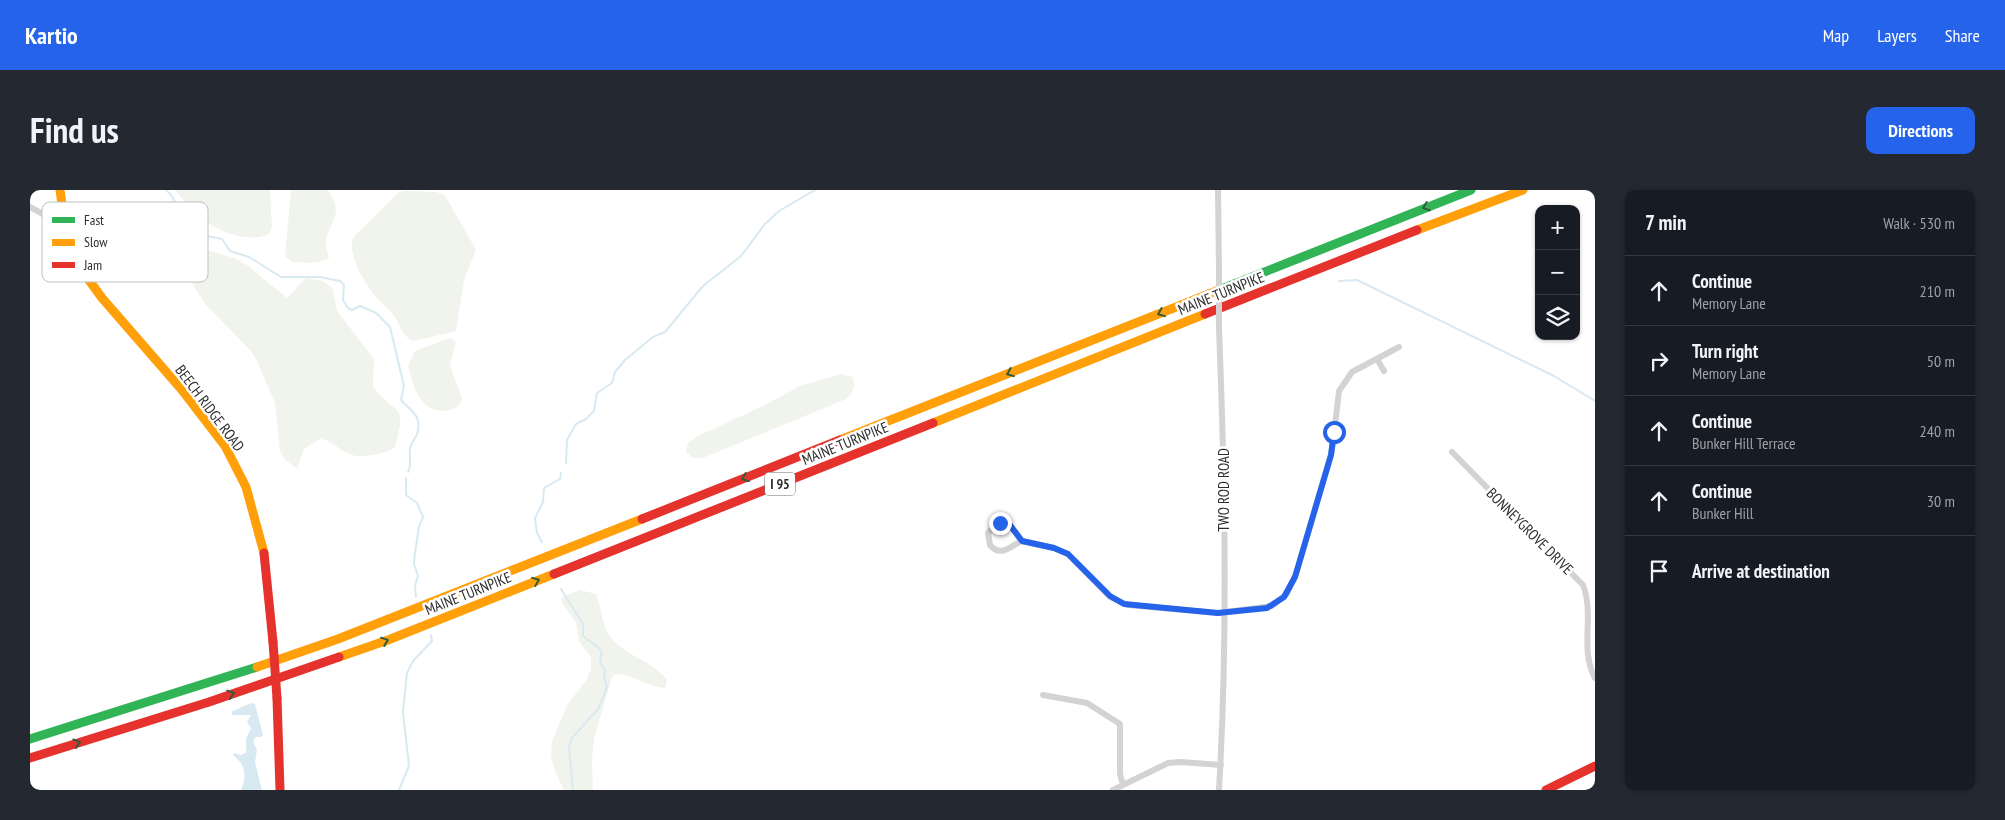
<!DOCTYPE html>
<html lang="en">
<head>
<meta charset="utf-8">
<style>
  :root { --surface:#171b24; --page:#242831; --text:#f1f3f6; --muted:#9ea1a6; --line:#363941; --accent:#2563eb }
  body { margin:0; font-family:"PT Sans Narrow",sans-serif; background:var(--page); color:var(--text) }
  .controls { position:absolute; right:15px; top:15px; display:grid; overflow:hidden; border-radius:10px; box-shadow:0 1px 4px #0004 }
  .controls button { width:45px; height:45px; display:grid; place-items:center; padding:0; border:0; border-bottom:1px solid var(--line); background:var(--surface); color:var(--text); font:25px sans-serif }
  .stop { position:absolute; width:15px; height:15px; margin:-11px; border:4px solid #2563eb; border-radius:50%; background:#fff }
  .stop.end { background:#2563eb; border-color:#fff; box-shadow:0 1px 5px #0008 }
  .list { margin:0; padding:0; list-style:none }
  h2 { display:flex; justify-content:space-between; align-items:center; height:65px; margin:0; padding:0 20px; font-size:21px }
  h2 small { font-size:16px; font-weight:400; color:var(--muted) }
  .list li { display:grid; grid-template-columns:32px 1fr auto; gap:15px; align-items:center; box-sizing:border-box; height:70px; padding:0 20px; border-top:1px solid var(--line) }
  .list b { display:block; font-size:19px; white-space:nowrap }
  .list p { margin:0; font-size:16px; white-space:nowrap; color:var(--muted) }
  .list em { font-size:16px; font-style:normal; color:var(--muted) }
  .icon { flex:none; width:28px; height:28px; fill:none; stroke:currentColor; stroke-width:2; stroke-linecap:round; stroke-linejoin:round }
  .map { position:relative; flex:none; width:1565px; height:600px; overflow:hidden; border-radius:10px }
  header { display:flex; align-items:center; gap:30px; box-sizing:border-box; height:70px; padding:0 25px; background:var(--accent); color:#fff }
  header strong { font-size:24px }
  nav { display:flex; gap:28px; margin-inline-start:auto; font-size:18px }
  .intro { display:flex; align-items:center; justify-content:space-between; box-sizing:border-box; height:120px; padding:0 30px }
  h1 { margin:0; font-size:35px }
  .button { padding:12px 22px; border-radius:10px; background:var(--accent); color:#fff; font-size:18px; font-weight:700 }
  main { display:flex; gap:30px; padding:0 30px }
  aside { flex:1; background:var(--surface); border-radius:10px; box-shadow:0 1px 4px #0004 }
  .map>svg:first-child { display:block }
  .green { fill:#f1f4ec }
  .water { fill:#d9e9f1 }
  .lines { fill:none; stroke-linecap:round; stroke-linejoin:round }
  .stream { stroke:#d9e9f1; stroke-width:2 }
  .street { stroke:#d3d3d3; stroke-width:6 }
  .fast { stroke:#30b455; stroke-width:9 }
  .slow { stroke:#ff9f0a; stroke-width:9 }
  .jam { stroke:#e5322d; stroke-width:9 }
  .street-bridge { stroke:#d3d3d3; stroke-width:6 }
  .jam-bridge { stroke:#e5322d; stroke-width:9 }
  .oneway { stroke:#2f5d3c }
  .route { stroke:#2563eb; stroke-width:6 }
  .labels { text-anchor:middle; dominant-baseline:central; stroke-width:5; stroke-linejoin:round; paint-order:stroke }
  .shield { fill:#fff; stroke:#6d6d6d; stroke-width:1 }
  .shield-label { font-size:14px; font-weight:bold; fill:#2e2e2e }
  .street-label { font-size:15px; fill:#2e2e2e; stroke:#fff }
  .key { fill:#fff; stroke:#c0c0c0; stroke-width:1 }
  .key-label { font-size:14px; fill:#2e2e2e }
</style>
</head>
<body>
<header>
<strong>Kartio</strong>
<nav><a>Map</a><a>Layers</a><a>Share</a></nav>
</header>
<div class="intro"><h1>Find us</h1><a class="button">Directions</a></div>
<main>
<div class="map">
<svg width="1565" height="600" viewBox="0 0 1565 600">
  <rect width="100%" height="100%" fill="#fff"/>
  <!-- green -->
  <path class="green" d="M145,0h95l2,37 -3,7c-20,10 -54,-3 -70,-18 -8,-7 -16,-17 -24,-26z
    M261,0h37c17,27 2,27 -2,52 -1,6 2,10 3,16 -10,6 -25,5 -37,4l-7,-6z
    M374,1l32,1 9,3 31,55 -12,30 -8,51 -42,10c-12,-4 -14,-17 -21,-27 -5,-6 -12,-11 -17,-17 -10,-12 -31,-45 -22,-60l44,-44z
    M167,57l37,11 13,7 40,33 19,-20 17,3 10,8 4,22 37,48 -1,27c22,31 35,14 22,61 -9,7 -31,11 -43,8 -12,-3 -19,-15 -32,-16l-16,10 -7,19 -12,-8 -5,-9 -5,-48 -17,-40 -7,-12 -46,-47 -12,-19 -7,-21 5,-15z
    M420,148l6,4 -6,23 12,34c-4,16 -30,15 -39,3 -9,-10 -12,-24 -15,-37l7,-14z
    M811,184l11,3c5,9 1,16 -6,22l-143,59h-10l-7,-6 2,-9 10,-7 67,-31 35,-19z
    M550,400l16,4c6,14 6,33 15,44 15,18 42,23 56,42l-2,8c-18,-1 -32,-14 -50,-14l-3,3 -18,62 -2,21 1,30h-29l-10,-21 -3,-13 1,-15 16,-37 19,-25 4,-10v-12l-12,-16 -3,-18 -14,-20v-6z"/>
  <!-- water -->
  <path class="water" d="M221,513l4,1 8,31 -2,2h-5l-3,4 4,9 -2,12 7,28h-21c6,-14 5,-25 -8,-35l1,-2 8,2 4,-3v-13l5,-11 -4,-6 4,-7h-18l-2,-3z"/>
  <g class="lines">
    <!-- stream -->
    <path class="stream" d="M136,0c14,11 11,32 26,42 9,5 20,4 30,7l8,12 19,6 32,20h39l20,4 4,4 -1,15 5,8 4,2 8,-4 16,7 14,14 14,59 -3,14c10,11 22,16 16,34 -2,5 -6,8 -7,15 -1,8 2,16 -2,23
      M1309,91l18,-1 197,96 41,25
      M536,273l1,-23 9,-16 10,-5 8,-8 3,-18 15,-10 3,-11 10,-12 28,-23 12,-5 38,-46 38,-30 24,-32 14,-13 36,-21
      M376,288v17l11,8 6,14 -4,10 -4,26 -1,11 4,12 -3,10 1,11
      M512,352l-5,-9 -2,-15 8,-16 1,-14 16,-9 1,-6
      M531,399l22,35v12l16,12 3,5c-3,7 -3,10 3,16l-1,8 3,10 -9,22 -26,29 -3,9 4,43
      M369,600l10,-24 -6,-54 4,-39 6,-12 19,-20 -1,-6"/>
    <!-- street -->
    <path class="street" d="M1188,0l1,80
      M0,17l22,12 11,3
      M1347,169l7,12
      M1422,262l131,133c12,30 -4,64 12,93
      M975,333l6,4 11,14c-12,5 -21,17 -32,4l-2,-12 8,-9z
      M992,351l32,7 14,6 42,43 18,8 90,8 54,-7 15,-12 10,-23 35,-120 7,-60 13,-19 47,-25
      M1013,505l44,8 33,21v50l3,11
      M1083,600l55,-27 13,-1 40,3
      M1189,600c9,-153 6,-308 0,-462"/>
    <!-- fast -->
    <path class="fast" d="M1189,100l252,-100
      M0,549l227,-72"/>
    <!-- slow -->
    <path class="slow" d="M30,0l6,42 12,33 24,33 80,92 43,56 21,41 18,66
      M1387,40l106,-40
      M903,233l272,-109
      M810,250l379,-150
      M309,467l49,-17 166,-66
      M227,477l81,-28 304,-120"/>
    <!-- jam -->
    <path class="jam" d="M1175,124l212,-84
      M612,329l198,-79
      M234,363l9,89
      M524,384l379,-151
      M247,508l3,92
      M0,568l179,-56 130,-45
      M1516,600l49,-24"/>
    <!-- street-bridge -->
    <path class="street-bridge" d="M1189,80v58"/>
    <!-- jam-bridge -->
    <path class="jam-bridge" d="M243,452l4,56"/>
  </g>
  <!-- one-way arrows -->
  <defs><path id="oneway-chevron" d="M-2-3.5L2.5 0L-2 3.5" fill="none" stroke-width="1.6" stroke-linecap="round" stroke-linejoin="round" transform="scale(1.25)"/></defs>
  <g class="oneway">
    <use href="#oneway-chevron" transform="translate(1396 17) rotate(159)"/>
    <use href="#oneway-chevron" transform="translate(1131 123) rotate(158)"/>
    <use href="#oneway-chevron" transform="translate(980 183) rotate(158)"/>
    <use href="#oneway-chevron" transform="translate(715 288) rotate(158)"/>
    <use href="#oneway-chevron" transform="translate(506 391) rotate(-22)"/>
    <use href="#oneway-chevron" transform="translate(355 451) rotate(-21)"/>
    <use href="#oneway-chevron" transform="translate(201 504) rotate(-18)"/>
    <use href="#oneway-chevron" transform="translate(47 553) rotate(-17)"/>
  </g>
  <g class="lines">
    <!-- route -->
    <path class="route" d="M970,333l10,2 12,16 32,7 14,6 42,42 14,8 94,9 49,-5 17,-11 11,-20 36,-122 3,-23"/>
  </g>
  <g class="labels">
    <!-- shield labels -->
    <rect class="shield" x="735" y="282.5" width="30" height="23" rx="4"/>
    <g class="shield-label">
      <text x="750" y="294">I 95</text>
    </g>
    <!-- street labels -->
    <g class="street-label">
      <text transform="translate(1191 103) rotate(-22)">MAINE TURNPIKE</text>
      <text transform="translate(180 218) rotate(53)">BEECH RIDGE ROAD</text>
      <text transform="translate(815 253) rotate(-22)">MAINE TURNPIKE</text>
      <text transform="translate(1193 300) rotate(-90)">TWO ROD ROAD</text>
      <text transform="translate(1500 341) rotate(45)">BONNEYGROVE DRIVE</text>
      <text transform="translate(438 403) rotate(-22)">MAINE TURNPIKE</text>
    </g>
  </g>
  <!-- legend -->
  <rect x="12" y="12" width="166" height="80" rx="8" class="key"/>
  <rect x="22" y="27" width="23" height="6" fill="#30b455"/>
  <rect x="22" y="49" width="23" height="7" fill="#ff9f0a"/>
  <rect x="22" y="72" width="23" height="6" fill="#e5322d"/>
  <g class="key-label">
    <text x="54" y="35">Fast</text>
    <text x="54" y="57">Slow</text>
    <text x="54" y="80">Jam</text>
  </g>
</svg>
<div class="controls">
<button>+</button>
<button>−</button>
<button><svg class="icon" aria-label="layers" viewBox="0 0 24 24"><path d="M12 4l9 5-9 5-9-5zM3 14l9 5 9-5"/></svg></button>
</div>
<div class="stop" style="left:1304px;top:242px"></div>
<div class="stop end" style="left:970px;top:333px"></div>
</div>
<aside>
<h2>7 min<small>Walk · 530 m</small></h2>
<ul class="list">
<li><svg class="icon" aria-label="ahead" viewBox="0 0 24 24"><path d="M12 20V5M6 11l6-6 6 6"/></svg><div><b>Continue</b><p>Memory Lane</p></div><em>210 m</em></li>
<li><svg class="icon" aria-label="right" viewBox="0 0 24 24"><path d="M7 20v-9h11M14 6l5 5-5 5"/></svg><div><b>Turn right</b><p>Memory Lane</p></div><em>50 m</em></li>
<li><svg class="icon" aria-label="ahead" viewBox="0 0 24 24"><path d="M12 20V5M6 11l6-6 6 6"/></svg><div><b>Continue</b><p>Bunker Hill Terrace</p></div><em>240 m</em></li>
<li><svg class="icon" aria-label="ahead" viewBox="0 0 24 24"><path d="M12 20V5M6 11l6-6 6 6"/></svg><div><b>Continue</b><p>Bunker Hill</p></div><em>30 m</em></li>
<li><svg class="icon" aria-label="arrive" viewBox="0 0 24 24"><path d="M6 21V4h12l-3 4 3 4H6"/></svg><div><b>Arrive at destination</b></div></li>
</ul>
</aside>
</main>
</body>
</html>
